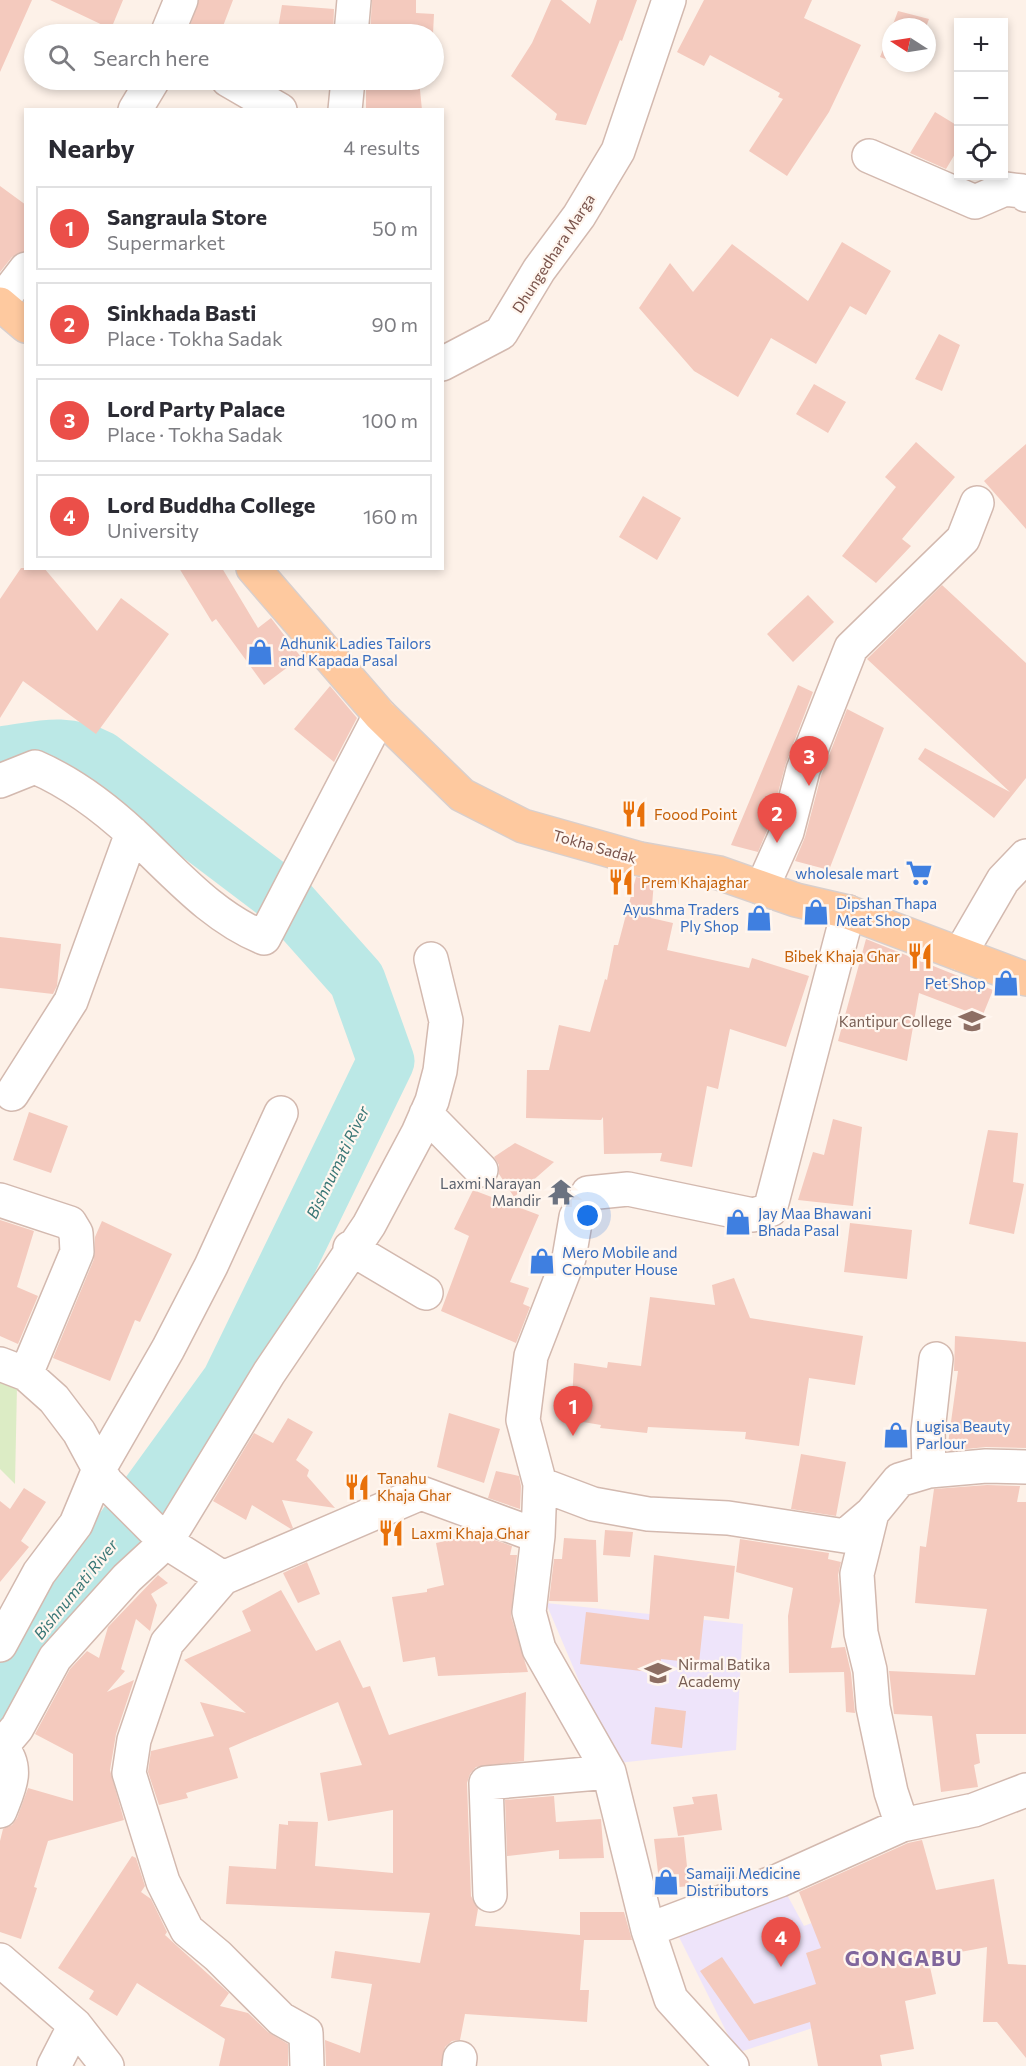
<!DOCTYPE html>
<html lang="en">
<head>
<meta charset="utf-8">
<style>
  :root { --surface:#fff; --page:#f7f7f7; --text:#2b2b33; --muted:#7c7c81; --line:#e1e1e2; --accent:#eb4f49 }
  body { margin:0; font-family:Commissioner,sans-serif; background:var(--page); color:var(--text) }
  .controls { position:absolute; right:18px; top:18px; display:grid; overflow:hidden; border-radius:0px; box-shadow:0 3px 9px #0003 }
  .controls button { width:54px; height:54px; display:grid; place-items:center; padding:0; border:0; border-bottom:2px solid var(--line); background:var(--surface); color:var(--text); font:30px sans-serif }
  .compass { position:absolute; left:882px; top:18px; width:54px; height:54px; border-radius:50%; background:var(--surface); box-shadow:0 3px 9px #0003; rotate:282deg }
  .you { position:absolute; left:588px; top:1216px; width:21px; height:21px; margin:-15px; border:4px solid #fff; border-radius:50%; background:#1a73e8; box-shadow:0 0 0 9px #1a73e833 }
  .badge { display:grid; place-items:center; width:39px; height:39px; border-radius:50%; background:var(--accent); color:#fff; font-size:20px; font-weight:700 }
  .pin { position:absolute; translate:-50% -50px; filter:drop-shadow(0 2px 3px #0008) }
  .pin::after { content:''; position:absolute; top:32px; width:21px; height:18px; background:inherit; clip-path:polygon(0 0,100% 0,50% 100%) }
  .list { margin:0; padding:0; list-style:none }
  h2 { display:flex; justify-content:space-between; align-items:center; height:78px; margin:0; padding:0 24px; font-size:26px }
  h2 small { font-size:20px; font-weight:400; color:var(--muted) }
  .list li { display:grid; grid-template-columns:39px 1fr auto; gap:18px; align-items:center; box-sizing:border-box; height:84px; margin:0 12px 12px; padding:0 12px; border:2px solid var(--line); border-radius:0px }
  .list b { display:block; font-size:22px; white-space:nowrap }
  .list p { margin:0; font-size:20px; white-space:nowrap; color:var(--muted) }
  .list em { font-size:20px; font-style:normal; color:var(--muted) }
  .icon { flex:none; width:33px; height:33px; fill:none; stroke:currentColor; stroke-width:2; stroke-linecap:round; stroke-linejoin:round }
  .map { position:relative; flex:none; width:1026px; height:2066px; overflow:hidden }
  .search { position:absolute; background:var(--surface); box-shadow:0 3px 9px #0003; left:24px; top:24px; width:420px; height:66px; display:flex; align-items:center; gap:15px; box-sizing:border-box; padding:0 21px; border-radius:33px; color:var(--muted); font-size:22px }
  .panel { position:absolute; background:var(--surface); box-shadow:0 3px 9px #0003; left:24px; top:108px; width:420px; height:462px; border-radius:0px }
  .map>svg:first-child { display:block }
  .education { fill:#eee4fa }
  .green { fill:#dcecc5 }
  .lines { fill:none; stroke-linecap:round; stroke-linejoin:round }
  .river { stroke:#bbe8e6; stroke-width:57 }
  .building { fill:#f4cabe }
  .minor-casing { stroke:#d3b9af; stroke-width:36 }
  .major-casing { stroke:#d9cfcc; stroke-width:36 }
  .minor { stroke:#fff; stroke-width:33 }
  .major { stroke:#fec99f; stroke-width:33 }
  .labels { text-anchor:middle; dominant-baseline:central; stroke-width:4.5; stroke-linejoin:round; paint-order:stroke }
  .street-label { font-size:15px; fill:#79524a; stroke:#fff6ef }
  .shop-label { font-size:15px; fill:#366cbe; stroke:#fff6ef; text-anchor:start }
  .food-label { font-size:15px; fill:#c56008; stroke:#fff6ef; text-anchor:start }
  .education-label { font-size:15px; fill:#785e54; stroke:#fff6ef; text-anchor:end }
  .worship-label { font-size:15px; fill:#5b616d; stroke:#fff6ef; text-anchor:end }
  .water-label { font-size:16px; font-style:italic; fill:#3a7776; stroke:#fff6ef }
  .district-label { font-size:21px; font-weight:bold; letter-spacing:1.5px; fill:#80669c; stroke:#fff6ef }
</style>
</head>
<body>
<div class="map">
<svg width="1026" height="2066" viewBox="0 0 1026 2066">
  <rect width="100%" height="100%" fill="#fdf1e8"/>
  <!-- education -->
  <path class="education" d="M546,1603l197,21 -7,126 -118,13 -22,-42z
    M785,1891l19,35 49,-19 23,100 -139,46 -63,-126z"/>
  <!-- green -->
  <path class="green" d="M0,1379l17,7 -2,98 -15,-15z"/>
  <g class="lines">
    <!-- river -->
    <path class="river" d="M0,755c39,-5 64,-15 100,4l185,140 72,81 29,81 -156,321 -147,203 -49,53 -34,66"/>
  </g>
  <!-- building -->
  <path class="building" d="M0,0h32l-32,72z
    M50,0h73l-12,29z
    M199,0h34l-13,34h-33z
    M372,0h44v13l18,1 -1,20h-63z
    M551,0h10l29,24 7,-24h40l-15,41 -2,-1 -34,85 -31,-5 2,-6 -46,-38 21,-33z
    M704,0h108l-8,18 57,27 -32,67 -42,64 -38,-25 34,-52 -5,-2 2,-4 -70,-38 -6,11 -27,-14z
    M282,5l52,4 -1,25h-56z
    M898,11l31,8 -3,8h-34z
    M891,30v31l-11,-4z
    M366,80h53l3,30h-56z
    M935,112l23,14v23l-12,20 -36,-16z
    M0,186l26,19v46l-14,6 -12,15z
    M842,242l49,29 -25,44 -16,-9 -34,58 -45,-26 -33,59 -44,-26 -55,-63 31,-45 23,29 39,-48 76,57z
    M939,334l21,11 -18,46 -27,-12z
    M814,384l32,18 -18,31 -32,-19z
    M916,442l39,35 -53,62 9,7 -35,37 -34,-27 54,-69 -11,-10z
    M1026,444v85l-42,-48z
    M643,496l38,22 -24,42 -38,-23z
    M21,568h23l53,63 24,-33 48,36 -73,100 -73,-53 -23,37v-119z
    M179,568h43l36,60 13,-10 30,39 -37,28 -48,-66 -4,3z
    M942,585l84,78v115l-32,40 -76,-59 7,-11 85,44 -143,-133z
    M808,595l26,27 -41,40 -26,-28z
    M798,685l15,7 -27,71 -17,63 -11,26 -27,-7z
    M330,686l27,32 -23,44 -40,-33z
    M847,709l37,19 -55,142 -34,-9 10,-24 16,-61z
    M636,877l18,4 -3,37 22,5 -6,27 82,18 3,-10 57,18 -23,71 -56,-18 -12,60 -11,-3 -15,81 -32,-6 2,-8 -58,1 -1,-37 -2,3 -75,-2 1,-48h22l10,-45 31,7 15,-53 2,1 7,-35h4z
    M0,937l61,7 -4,42 -4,8 -53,-6z
    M866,939l127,51 -11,27 -63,-24 -12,68 -69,-20z
    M29,1112l39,14 -17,47 -38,-13z
    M833,1119l29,8 -9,79 -55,-6 15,-48 11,3z
    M988,1130l30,3 -5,49 11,2 -10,50 -45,-10z
    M515,1143l39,19 -40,35 -15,-23v-9l-5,-8z
    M473,1190l66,25 -29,67 19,6 -6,16 7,3 -14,36 -75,-32 28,-75 -15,-7z
    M0,1220l34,11 -17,56 21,9 -20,48 -18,-8z
    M102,1221l70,33 -32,68 -5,-2 -25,61 -57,-23 41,-99 1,-22z
    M850,1223l62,7 -5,49 -63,-7z
    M734,1278l16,40 113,18 -8,49 -46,-7 -10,68 -54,-7 1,-7 -98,-5 -1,6 -47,-5 1,-3 -30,-5 3,-57 33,5 1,-6 33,4 9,-69 65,8 -3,-20z
    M955,1336l71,6v106l-40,-1 -39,4 11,-80h-4z
    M449,1413l51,16 -16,54 -47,-16z
    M288,1418l25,14 -17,28 13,10 -2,6 28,32 -53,-8 11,28 -2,1 -39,-24 -6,15 -33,-19 41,-68 19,10z
    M801,1454l45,8 -10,54 -45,-7z
    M496,1471l23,5 2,10 -1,23 -32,-11z
    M987,1485l33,1 -3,16h9v232h-50l4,29 -6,2 4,22 -37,5 -9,-76 -38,-2 -5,-43 86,4 12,-66 -72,-6 5,-57 6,1 8,-58z
    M24,1488l22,14 -25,39 8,6 -29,35v-81l10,8z
    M605,1530l28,2 -3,25 -27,-2z
    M477,1534l35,12 -2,9h7l-6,61 17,56 -90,4 -3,-19 -32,5 -11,-65 35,-5v-3l17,-4 -8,-42z
    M564,1538l32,2 2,62 -49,-1 5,-42h8z
    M740,1539l89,14 -1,6 13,3 -3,13 2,26 -9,47 14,-1 6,26 4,40 -9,-1 -2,-40 -55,1 -1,-57 5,-28 -57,-16z
    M654,1555l81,11 -6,53 -25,-3 -5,47 -38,-4 -2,14 -79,-9 6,-52 63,8z
    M307,1562l13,32 -22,9 -15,-30z
    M158,1575l10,8 -17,11 6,11 -7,26 -14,-12 -15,50 4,2 -18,21 27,-12 -18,54 -6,36 14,50 -76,21 -14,46 3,1 -16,51 -21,-7v-91l3,-12 9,-4 5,-7 11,-30 45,13v-47l-38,-20 35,-65 17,-18 12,7 9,-31z
    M281,1590l35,61 24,-11 23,48 7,-2 19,49 137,-43 -2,69 -48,6 -6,7 -3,9 4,113 7,13 -3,17 105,9v-23h44l8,28h-48l-4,50h9l-2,32 -122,-8 -5,26 -8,1 -7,6 -4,19h-115l-1,-26 35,13 12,-69 -41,-6 4,-27 85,12 10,-50 -204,-9 3,-38 47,3 3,-45 9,1v-4l30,1 -3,44 78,7v-63l-65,11 -8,-48 42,-8 -24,-63 -109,46 9,30 -52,15 2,5 -29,7 -11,-33 3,-21 63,-15 -14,-34 46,11 -62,-53 67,-29 -9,-20z
    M655,1707l31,4 -4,37 -31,-4z
    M717,1794l5,36 -44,6 -5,-29 21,-3 -2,-7z
    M554,1796l2,26 45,-3 3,39 -45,1v-9l-52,6 -2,-56z
    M684,1837l5,49 -29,3 -6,-50z
    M922,1840l14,50 58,-11 14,85 18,1v93l-29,-36h-14l4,-75 -59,11 8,36 -31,7 9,48 -34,6 2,11h-64l-8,-44 -61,19 -49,-70 22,-14 32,47 62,-20 -10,-31 15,-5 -22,-56 109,-49z
    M132,1856l4,2 9,28 -4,6 10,7 16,33 -2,3 64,58 -9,13 28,7 20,19 20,12v22h-69l6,-27 -88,-56 -20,33 -28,-17 5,-8 -36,-23z"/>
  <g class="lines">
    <!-- minor casing -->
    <g class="minor-casing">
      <path id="minor" d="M167,34l14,-34
        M351,34l3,-34
        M228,80l52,30
        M135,110l18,-30
        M345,110l3,-30
        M869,156l106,46 30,-13 17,2 4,4
        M0,303l26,-34
        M442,364l59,-31 38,-63 40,-54 39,-65 51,-151
        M0,781l35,-14c37,16 70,41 99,68 41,38 78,82 130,103l116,-223
        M762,888l25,-56 16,-62 48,-122 112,-109 14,-36
        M960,954l43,-74 23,-24
        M12,1094l59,-93 61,-168
        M426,1114l55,56
        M0,1200l70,23 6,10 1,19 -51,122
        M350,1248l76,45
        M0,1364l26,10 28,25 25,33 27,50 60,60 57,36 198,-85 117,43 2,-52 53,20 55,10 80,4 117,18 27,-23 27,-33 30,-9 57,-5 40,1
        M929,1471l-1,-40 8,-72
        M540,1484l-17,-64 8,-64 38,-98 7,-41 12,-24 40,-4 125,26 17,-5 78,-298
        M872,1513l-15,61 4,59 9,37 3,37 18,85 11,33
        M538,1536l-9,76 10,37 70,123 39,158 23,69 61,67
        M223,1578l-56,65 -33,97 -5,33 34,109 24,48 31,26 63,63 25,14 1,33
        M0,1645l39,-72 37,-49 23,-55 69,-120 43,-83 70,-153
        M0,1748l17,-20 38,-70 72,-80 39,-36 103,-169 100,-148 49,-92 14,-32 8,-30 6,-50 -15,-62
        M0,1811c9,-23 20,-43 1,-64
        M490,1895l-4,-112 123,-11
        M648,1930l132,-50 122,-55 72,-15 52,-20
        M0,1960l75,65 32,41
        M54,2066l21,-41
        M459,2066l1,-8"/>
    </g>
    <!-- major casing -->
    <g class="major-casing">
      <path id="major" d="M0,304l26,22
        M253,568l127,147 82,80 61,31 117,33 79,14 77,27 52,12 178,67"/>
    </g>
    <!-- minor -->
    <use href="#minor" class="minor"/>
    <!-- major -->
    <use href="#major" class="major"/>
  </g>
  <!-- icons -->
  <defs>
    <g id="shop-bare" transform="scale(2.07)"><path d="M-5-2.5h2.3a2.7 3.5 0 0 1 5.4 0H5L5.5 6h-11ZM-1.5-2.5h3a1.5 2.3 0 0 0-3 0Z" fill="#3f7fe0" stroke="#fff6ef" stroke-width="2.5" paint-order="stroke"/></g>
    <g id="restaurant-bare" transform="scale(2.07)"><path d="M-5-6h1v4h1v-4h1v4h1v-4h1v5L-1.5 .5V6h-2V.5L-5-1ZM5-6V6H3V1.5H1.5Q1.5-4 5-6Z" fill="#e8710a" stroke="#fff6ef" stroke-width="2.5" paint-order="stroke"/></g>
    <g id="supermarket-bare" transform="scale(2.07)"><path d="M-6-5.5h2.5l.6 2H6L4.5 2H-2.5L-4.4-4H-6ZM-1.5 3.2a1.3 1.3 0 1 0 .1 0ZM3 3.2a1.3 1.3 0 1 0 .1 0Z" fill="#3f7fe0" stroke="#fff6ef" stroke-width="2.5" paint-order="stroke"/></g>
    <g id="university-bare" transform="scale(2.07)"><path d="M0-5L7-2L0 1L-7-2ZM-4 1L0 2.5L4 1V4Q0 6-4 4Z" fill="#8d6e63" stroke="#fff6ef" stroke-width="2.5" paint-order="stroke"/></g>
    <g id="temple-bare" transform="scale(2.07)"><path d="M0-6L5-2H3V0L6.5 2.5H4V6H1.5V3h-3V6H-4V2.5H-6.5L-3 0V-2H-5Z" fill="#6b7280" stroke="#fff6ef" stroke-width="2.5" paint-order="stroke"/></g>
    <g id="school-bare" transform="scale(2.07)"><path d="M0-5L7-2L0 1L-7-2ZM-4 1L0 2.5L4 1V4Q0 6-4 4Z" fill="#8d6e63" stroke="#fff6ef" stroke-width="2.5" paint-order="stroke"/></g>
  </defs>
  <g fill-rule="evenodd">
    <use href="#shop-bare" x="260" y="652"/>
    <use href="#restaurant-bare" x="634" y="814"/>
    <use href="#supermarket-bare" x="919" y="873"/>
    <use href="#restaurant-bare" x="621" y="882"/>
    <use href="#shop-bare" x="816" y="912"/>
    <use href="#shop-bare" x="759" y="918"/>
    <use href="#restaurant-bare" x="920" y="956"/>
    <use href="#shop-bare" x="1006" y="983"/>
    <use href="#university-bare" x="972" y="1021"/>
    <use href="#temple-bare" x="561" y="1192"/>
    <use href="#shop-bare" x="738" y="1222"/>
    <use href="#shop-bare" x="542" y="1261"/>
    <use href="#shop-bare" x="896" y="1435"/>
    <use href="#restaurant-bare" x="357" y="1487"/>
    <use href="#restaurant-bare" x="391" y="1533"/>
    <use href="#school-bare" x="658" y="1673"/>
    <use href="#shop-bare" x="666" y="1882"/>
  </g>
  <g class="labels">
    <!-- street labels -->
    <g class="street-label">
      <text transform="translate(553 253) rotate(-57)">Dhungedhara Marga</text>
      <text transform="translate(595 846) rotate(16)">Tokha Sadak</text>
    </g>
    <!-- shop labels -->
    <g class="shop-label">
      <text x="280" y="643">Adhunik Ladies Tailors<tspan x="280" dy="17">and Kapada Pasal</tspan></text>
      <text x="899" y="873" text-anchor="end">wholesale mart</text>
      <text x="836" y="903">Dipshan Thapa<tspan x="836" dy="17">Meat Shop</tspan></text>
      <text x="739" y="909" text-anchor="end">Ayushma Traders<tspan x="739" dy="17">Ply Shop</tspan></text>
      <text x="986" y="983" text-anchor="end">Pet Shop</text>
      <text x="758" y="1213">Jay Maa Bhawani<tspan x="758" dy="17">Bhada Pasal</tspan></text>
      <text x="562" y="1252">Mero Mobile and<tspan x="562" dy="17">Computer House</tspan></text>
      <text x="916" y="1426">Lugisa Beauty<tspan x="916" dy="17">Parlour</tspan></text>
      <text x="686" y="1873">Samaiji Medicine<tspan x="686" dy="17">Distributors</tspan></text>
    </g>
    <!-- food labels -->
    <g class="food-label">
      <text x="654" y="814">Foood Point</text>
      <text x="641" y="882">Prem Khajaghar</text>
      <text x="900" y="956" text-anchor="end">Bibek Khaja Ghar</text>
      <text x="377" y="1478">Tanahu<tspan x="377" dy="17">Khaja Ghar</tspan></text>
      <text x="411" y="1533">Laxmi Khaja Ghar</text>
    </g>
    <!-- education labels -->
    <g class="education-label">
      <text x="952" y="1021">Kantipur College</text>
      <text x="678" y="1664" text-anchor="start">Nirmal Batika<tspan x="678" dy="17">Academy</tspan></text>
    </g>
    <!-- worship labels -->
    <g class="worship-label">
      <text x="541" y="1183">Laxmi Narayan<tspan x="541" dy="17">Mandir</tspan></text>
    </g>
    <!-- water labels -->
    <g class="water-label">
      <text transform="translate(337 1162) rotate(-64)">Bishnumati River</text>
      <text transform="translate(75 1589) rotate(-51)">Bishnumati River</text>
    </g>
    <!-- district labels -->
    <g class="district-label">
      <text x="904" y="1957">GONGABU</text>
    </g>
  </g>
</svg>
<div class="controls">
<button>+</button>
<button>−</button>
<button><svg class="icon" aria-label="locate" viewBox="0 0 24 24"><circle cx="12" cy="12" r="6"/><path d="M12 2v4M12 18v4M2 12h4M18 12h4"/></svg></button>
</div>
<svg class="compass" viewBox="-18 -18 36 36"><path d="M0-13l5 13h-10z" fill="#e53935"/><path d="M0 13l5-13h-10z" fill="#7c7c81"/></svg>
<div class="you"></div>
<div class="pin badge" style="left:573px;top:1436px">1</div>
<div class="pin badge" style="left:777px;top:843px">2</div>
<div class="pin badge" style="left:809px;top:786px">3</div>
<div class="pin badge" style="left:781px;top:1967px">4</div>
<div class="search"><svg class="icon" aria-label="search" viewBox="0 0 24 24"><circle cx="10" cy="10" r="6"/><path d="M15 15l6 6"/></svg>Search here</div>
<section class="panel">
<h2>Nearby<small>4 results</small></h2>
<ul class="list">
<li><span class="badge">1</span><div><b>Sangraula Store</b><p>Supermarket</p></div><em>50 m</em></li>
<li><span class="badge">2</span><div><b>Sinkhada Basti</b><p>Place · Tokha Sadak</p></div><em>90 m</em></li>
<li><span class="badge">3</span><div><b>Lord Party Palace</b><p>Place · Tokha Sadak</p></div><em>100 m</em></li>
<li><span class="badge">4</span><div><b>Lord Buddha College</b><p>University</p></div><em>160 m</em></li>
</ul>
</section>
</div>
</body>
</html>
